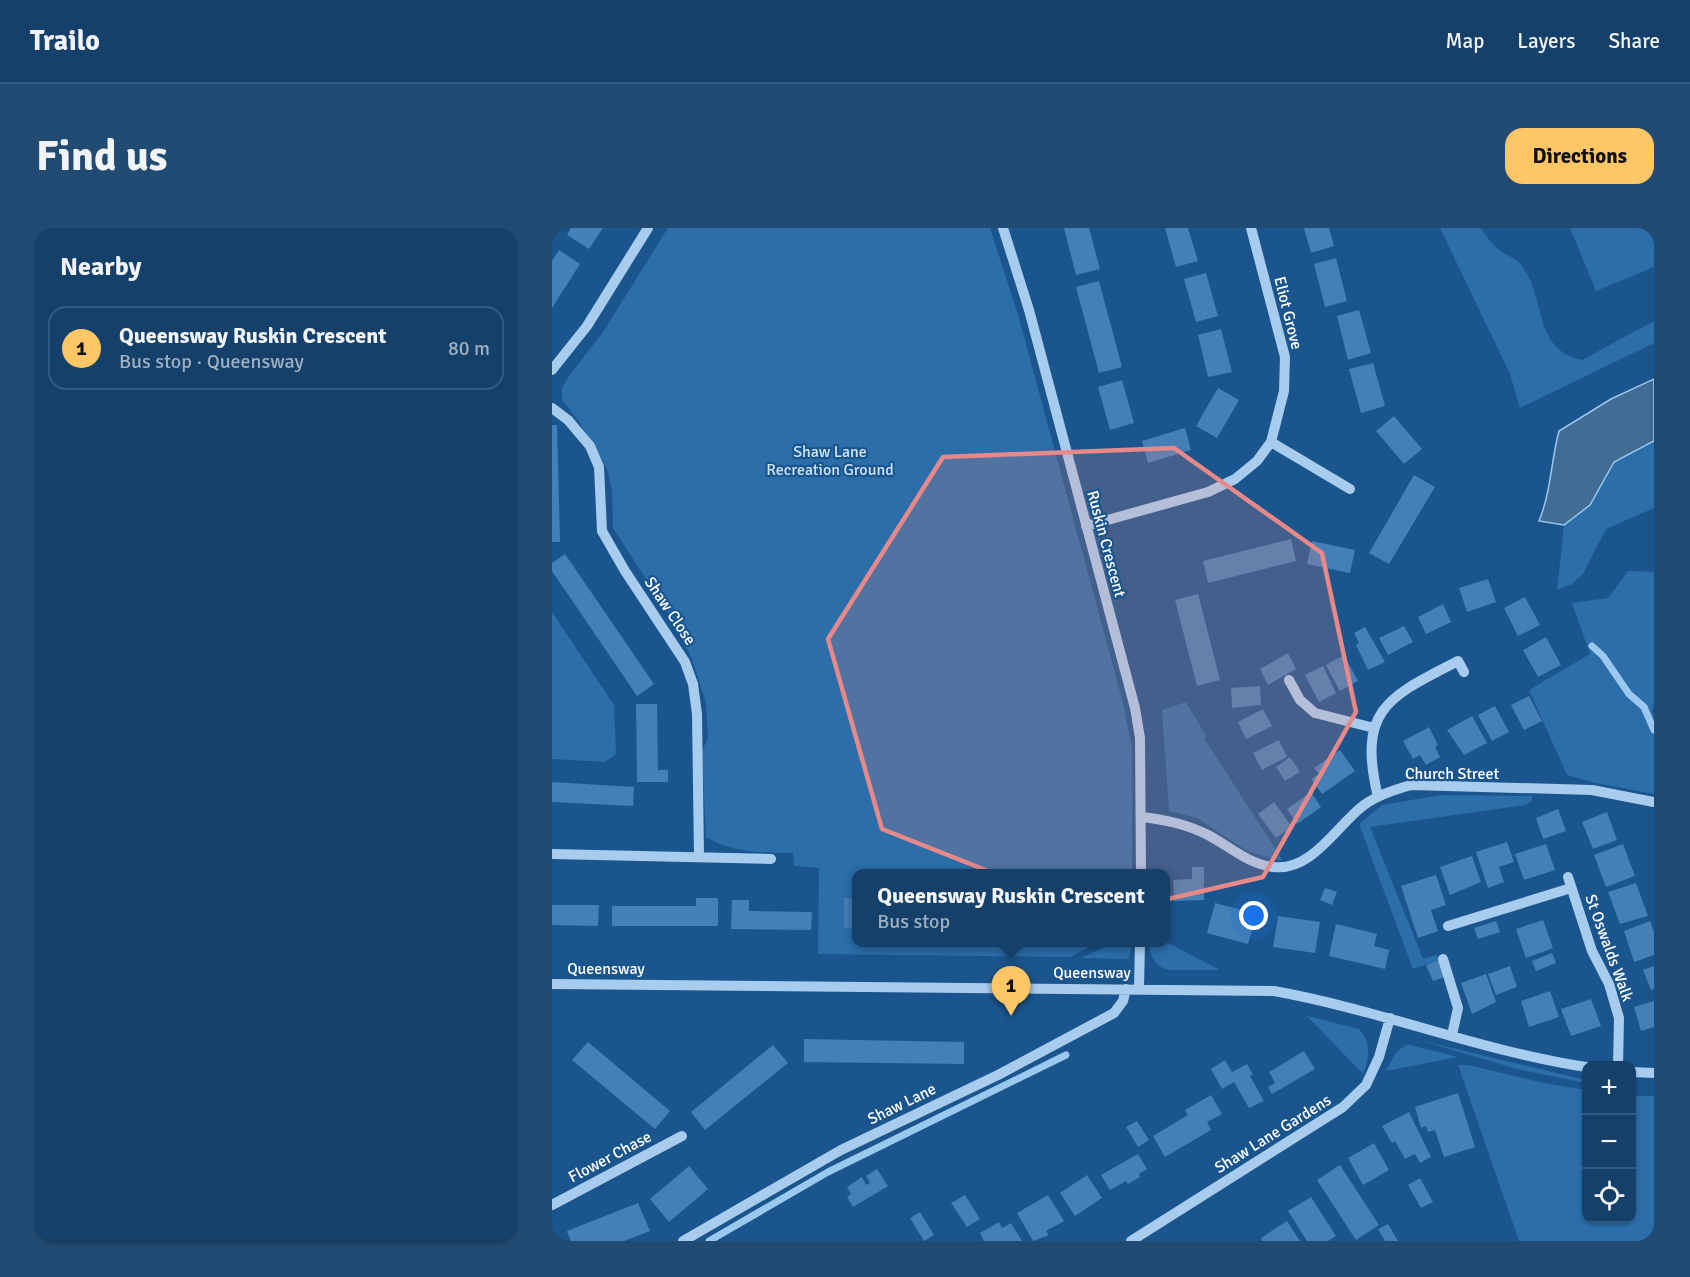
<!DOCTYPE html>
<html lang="en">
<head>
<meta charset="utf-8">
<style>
  :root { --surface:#14406a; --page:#214b72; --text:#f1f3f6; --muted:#9dafc1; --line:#33597e; --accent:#fec665 }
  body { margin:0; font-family:Signika,sans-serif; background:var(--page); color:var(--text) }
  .controls { position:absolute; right:18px; bottom:18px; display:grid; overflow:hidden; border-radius:12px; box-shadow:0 2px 4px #0004 }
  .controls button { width:54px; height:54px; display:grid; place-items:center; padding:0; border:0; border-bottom:2px solid var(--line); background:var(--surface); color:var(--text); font:30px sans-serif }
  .you { position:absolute; left:702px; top:688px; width:21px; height:21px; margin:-15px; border:4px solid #fff; border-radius:50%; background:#1a73e8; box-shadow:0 0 0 9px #1a73e833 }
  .badge { display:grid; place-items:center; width:39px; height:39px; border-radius:50%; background:var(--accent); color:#111; font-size:20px; font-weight:700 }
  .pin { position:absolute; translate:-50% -50px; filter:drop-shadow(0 2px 3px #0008) }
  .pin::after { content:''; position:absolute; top:32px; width:21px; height:18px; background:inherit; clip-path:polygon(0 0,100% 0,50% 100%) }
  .popup { position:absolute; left:300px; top:641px; width:318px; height:78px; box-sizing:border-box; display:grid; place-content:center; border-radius:12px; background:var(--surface); filter:drop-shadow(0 2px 4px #0005); font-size:20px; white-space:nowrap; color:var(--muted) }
  .popup b { font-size:22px; color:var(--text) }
  .popup::after { content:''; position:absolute; left:50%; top:100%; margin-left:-12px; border:12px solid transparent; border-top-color:var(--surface) }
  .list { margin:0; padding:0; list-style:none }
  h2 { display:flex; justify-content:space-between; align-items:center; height:78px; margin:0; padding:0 24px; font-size:26px }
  h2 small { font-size:20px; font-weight:400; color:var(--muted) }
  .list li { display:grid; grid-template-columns:39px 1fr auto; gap:18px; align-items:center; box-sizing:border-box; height:84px; margin:0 12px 12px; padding:0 12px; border:2px solid var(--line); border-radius:18px }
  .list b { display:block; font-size:22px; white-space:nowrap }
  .list p { margin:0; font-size:20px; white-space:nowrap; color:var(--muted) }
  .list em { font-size:20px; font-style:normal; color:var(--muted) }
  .icon { flex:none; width:33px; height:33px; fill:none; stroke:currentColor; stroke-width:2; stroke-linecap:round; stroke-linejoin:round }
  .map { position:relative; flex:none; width:1102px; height:1013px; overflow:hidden; border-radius:18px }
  header { display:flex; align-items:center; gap:36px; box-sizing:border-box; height:84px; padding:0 30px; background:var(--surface); border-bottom:2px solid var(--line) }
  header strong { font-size:28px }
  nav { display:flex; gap:33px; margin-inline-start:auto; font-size:21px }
  .intro { display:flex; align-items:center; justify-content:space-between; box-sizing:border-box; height:144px; padding:0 36px }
  h1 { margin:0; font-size:42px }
  .button { padding:15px 27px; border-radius:18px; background:var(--accent); color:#111; font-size:21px; font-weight:700 }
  main { display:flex; gap:36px; padding:0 36px }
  aside { flex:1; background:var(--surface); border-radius:18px; box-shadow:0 2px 4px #0004 }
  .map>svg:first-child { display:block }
  .green { fill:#2b6ea9 }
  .water { fill:#426c94; stroke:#9bc8ef; stroke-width:1.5 }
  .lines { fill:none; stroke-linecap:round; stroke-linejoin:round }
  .stream { stroke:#9bc8ef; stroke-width:7 }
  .building { fill:#447fb5 }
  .minor { stroke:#a8cced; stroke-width:10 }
  .marked { fill:#e88989; fill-opacity:0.2; stroke:#e88989; stroke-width:4.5; stroke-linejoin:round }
  .labels { text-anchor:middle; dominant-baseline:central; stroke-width:4.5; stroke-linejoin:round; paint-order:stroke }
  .street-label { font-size:16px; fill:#fff; stroke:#1b558d }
  .park-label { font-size:16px; fill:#cde5fa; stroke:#1b558d }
</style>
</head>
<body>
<header>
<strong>Trailo</strong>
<nav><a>Map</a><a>Layers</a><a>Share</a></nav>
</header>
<div class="intro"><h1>Find us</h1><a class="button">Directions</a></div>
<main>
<aside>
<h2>Nearby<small></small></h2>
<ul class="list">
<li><span class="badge">1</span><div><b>Queensway Ruskin Crescent</b><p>Bus stop · Queensway</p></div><em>80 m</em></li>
</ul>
</aside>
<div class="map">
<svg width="1102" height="1013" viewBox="0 0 1102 1013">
  <rect width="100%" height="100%" fill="#1b558d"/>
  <!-- green -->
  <path class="green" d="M116,0h322l29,90 104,385 9,45v125l-276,1v68l241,1 -27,14 -252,-3 1,-86 -25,-2 -1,-13c-32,0 -59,0 -87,-16l-4,-86 6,-13 -2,-35 -14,-44 -19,-38 -60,-93 -1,-38 -5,-21 -27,-46 -18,-23v-12l7,-12 34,-44z
    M888,0h41c5,7 11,17 18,22 9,7 19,8 25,19 22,33 10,81 58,91l72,-39v22l-134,65 -10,-34z
    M1018,0h84v39l-58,24z
    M1102,213v67l-48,21 -23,45 -11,10 -15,6 7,-65 26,-20 24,-43z
    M1076,343l26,1v133l-2,5 2,8v76l-58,-11 -29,-8 -38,-85 61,-36 -18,-51 36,-5z
    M0,384l62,93 2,49 -11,8 -53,-3z
    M634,474l20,34 -2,2 79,123 -34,-9 -52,-34 -28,-7 -7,-101z
    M888,567l92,1v5l-7,4 -155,22 53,132 14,-4 2,5 -26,9 -54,-145 23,-19z
    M563,714l18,1 -5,16 -47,-1z
    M614,714l54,28h-52c-12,-3 -19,-15 -19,-27z
    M755,788l52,13c12,13 11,30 4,45z
    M867,812l167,40v3l-69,-14z
    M854,817h4l48,12 -72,14 10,-19z
    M906,837h10l76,18 42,7v128h46v-122h22v145h-135z"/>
  <!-- water -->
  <path class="water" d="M1102,151v62l-40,21 -24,43 -26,20 -25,-4c12,-29 12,-60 20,-90l52,-32z"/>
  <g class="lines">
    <!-- stream -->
    <path class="stream" d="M1040,418l11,10 26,38 15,13 10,23
      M157,1013l119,-69 238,-117"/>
  </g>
  <!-- building -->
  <path class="building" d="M19,0h32l-14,21 -22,-14z
    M512,0h25l11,41 -24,6z
    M613,0h23l10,33 -22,6z
    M752,0h25l5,18 -23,7z
    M7,22l21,14 -28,44v-47z
    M784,30l11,43 -22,6 -11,-43z
    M654,45l12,43 -22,6 -12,-43z
    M547,53l23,86 -23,6 -23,-86z
    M807,82l12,43 -23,7 -11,-44z
    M669,101l11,43 -24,5 -10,-42z
    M821,135l12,43 -24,7 -12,-44z
    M570,152l12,43 -24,7 -12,-43z
    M666,160l21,12 -22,38 -21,-12z
    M842,188l28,33 -18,15 -28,-33z
    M0,197h5l3,117h-8z
    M633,200l6,22 -43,13 -6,-22z
    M862,247l21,12 -46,77 -20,-11z
    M739,311l5,22 -88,22 -5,-22z
    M760,313l43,9 -5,23 -43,-9z
    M13,326l89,130 -17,12 -85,-125v-8z
    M936,351l8,23 -29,10 -8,-24z
    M646,366l22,86 -23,6 -22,-86z
    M973,369l15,28 -22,11 -14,-28z
    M891,376l8,18 -25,12 -8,-17z
    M852,398l9,16 -25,13 -9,-17z
    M813,399l20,35 -17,8 -12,-25 3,-2 -5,-10z
    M994,409l15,28 -23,12 -15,-27z
    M736,425l8,16 -28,16 -8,-16z
    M792,427l14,26 -18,10 -14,-26z
    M771,438l13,27 -17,9 -14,-27z
    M708,458l1,19 -29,3 -1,-20z
    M977,468l13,25 -18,9 -13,-25z
    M84,476h21l1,66h10v12h-31z
    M943,478l14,26 -17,9 -14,-26z
    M711,481l9,17 -26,13 -8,-17z
    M920,488l15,27 -23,12 -17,-25z
    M877,499l9,18 -3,2 5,10 -14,8 -6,-10 -7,4 -10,-18z
    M727,512l8,17 -25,13 -9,-17z
    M788,522l15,21 -33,23 -11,-15 8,-5 -5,-6z
    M738,529l10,15 -15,9 -9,-14z
    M0,554l82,5 -1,19 -81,-4z
    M759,564l10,15 -24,17 -10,-15z
    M722,574l18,25 -16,11 -18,-24z
    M1006,581l8,22 -23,8 -7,-21z
    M1055,584l10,28 -24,9 -11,-27z
    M955,614l7,20 -15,5 5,15 -16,6 -12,-36z
    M994,616l9,26 -31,10 -9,-26z
    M1071,616l12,32 -29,11 -12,-32z
    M920,628l9,26 -31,13 -10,-28z
    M640,639h12v33l-30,1 -1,-21 19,-1z
    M884,647l10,30 -15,5 7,21 -20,7 -17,-52z
    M1084,655l12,33 -28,8 -12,-32z
    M773,660l12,4 -5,13 -12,-5z
    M144,670h22v28h-106v-20h84z
    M292,670h12v30h-12z
    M180,672h17v11l63,1 -1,18 -80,-1z
    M663,675l42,11 -9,30 -41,-11z
    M0,677h47l-1,21 -46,-1z
    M726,688l42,6 -5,31 -42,-6z
    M991,692l10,28 -27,10 -10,-29z
    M944,693l4,11 -22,7 -4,-11z
    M1098,693l4,11v23l-20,7 -10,-31z
    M784,696l41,10 -3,12 15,4 -4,19 -56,-13z
    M1000,725l4,10 -20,8 -4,-10z
    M887,732l6,17 -12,4 -7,-16z
    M958,738l7,21 -21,8 -8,-21z
    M1102,738v23l-3,1 -8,-20z
    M934,746l10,28 -24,12 -11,-31z
    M998,763l9,26 -30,10 -8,-26z
    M1039,771l10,27 -30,10 -10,-27z
    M1102,773v26l-13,4 -7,-24z
    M252,811l160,3v22l-160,-2z
    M36,814l82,69 -15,18 -83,-69z
    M221,817l15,18 -83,67 -14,-18z
    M752,823l11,18 -43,25 -4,-7 7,-4 -6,-11z
    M673,832l7,12 15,-8 6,11 -3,1 14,25 -15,7 -15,-26 -12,7 -11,-20z
    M906,865l17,54 -31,10 -9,-27 -7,2 -2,-6 -5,2 -6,-21z
    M659,867l11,19 -15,8 4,8 -46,27 -12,-21 35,-21 -3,-5z
    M857,884l22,45 -11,6 -5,-9 -10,5 -10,-18 -3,2 -10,-17z
    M585,893l12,19 -11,7 -12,-20z
    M822,915l15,27 -26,15 -15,-27z
    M586,926l9,15 -8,5 1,3 -12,7 -2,-3 -16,9 -9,-15z
    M788,937l39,60 -23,15 -39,-60z
    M137,938l19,23 -39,33 -19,-23z
    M325,941l11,17 -35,21 -6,-10 4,-3 -4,-7 15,-10 4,8 4,-2 -4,-7z
    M535,947l15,23 -27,18 -15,-23z
    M868,950l13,24 -12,6 -13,-23z
    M413,967l15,24 -13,8 -16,-24z
    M496,967l16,26 -18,10 3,4 -16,6 -16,-28z
    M759,969l25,39 -8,5h-21l-19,-30z
    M86,975l12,28 -26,10h-53l-4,-10z
    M368,984l14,23 -10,6 -14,-23z
    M735,993l13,20h-38l-1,-3z
    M447,994l3,6 9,-5 11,18h-38l-4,-8z
    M836,996l10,17h-13l-7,-12z"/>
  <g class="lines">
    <!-- minor -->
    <path class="minor" d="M451,0l26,82 106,398 5,30 1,136
      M0,142l35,-44 61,-98
      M0,180l16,12 22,26 9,21 3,64 23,40 60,91 8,22 4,30 2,142
      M719,214l79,47
      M534,298l122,-34 27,-13 22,-18 14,-19 13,-51 1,-34 -34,-129
      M737,452l11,20 15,13 59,15
      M826,569c-21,-88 10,-100 80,-136l6,11
      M590,589c24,3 44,7 66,18 21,11 40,29 65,32 39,5 64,-42 91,-62 14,-10 30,-15 47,-20l181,5 62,12
      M0,626l219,5
      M1016,649l24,74 17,33 10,34 -1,48
      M896,698l123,-38
      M891,731l15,49 -6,27
      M0,756l722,7c106,19 207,60 312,76
      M587,760l1,-46
      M1080,844l22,1
      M0,977l130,-69
      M131,1013l158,-91 157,-75 116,-62 9,-12 3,-12
      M579,1013l212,-134 23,-22 13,-28 11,-39"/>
  </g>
  <!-- marked area -->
  <path class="marked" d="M622,220l148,105 34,159 -93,165 -164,38 -217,-86 -54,-190 115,-182z"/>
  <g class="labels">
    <!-- street labels -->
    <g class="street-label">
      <text transform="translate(736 85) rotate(76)">Eliot Grove</text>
      <text transform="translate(554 316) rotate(75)">Ruskin Crescent</text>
      <text transform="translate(118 383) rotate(56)">Shaw Close</text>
      <text x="900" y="546">Church Street</text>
      <text transform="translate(1057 720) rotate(70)">St Oswalds Walk</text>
      <text x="54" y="741">Queensway</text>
      <text x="540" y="745">Queensway</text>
      <text transform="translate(350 876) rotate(-26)">Shaw Lane</text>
      <text transform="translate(721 906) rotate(-32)">Shaw Lane Gardens</text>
      <text transform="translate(58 929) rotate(-28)">Flower Chase</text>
    </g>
    <!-- park labels -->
    <g class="park-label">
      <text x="278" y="224">Shaw Lane<tspan x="278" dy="18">Recreation Ground</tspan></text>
    </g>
  </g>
</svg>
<div class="controls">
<button>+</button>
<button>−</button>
<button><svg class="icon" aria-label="locate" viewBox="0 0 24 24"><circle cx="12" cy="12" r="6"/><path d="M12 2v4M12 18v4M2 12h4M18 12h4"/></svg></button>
</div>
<div class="you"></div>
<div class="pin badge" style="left:459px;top:788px">1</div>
<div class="popup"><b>Queensway Ruskin Crescent</b>Bus stop</div>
</div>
</main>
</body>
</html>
